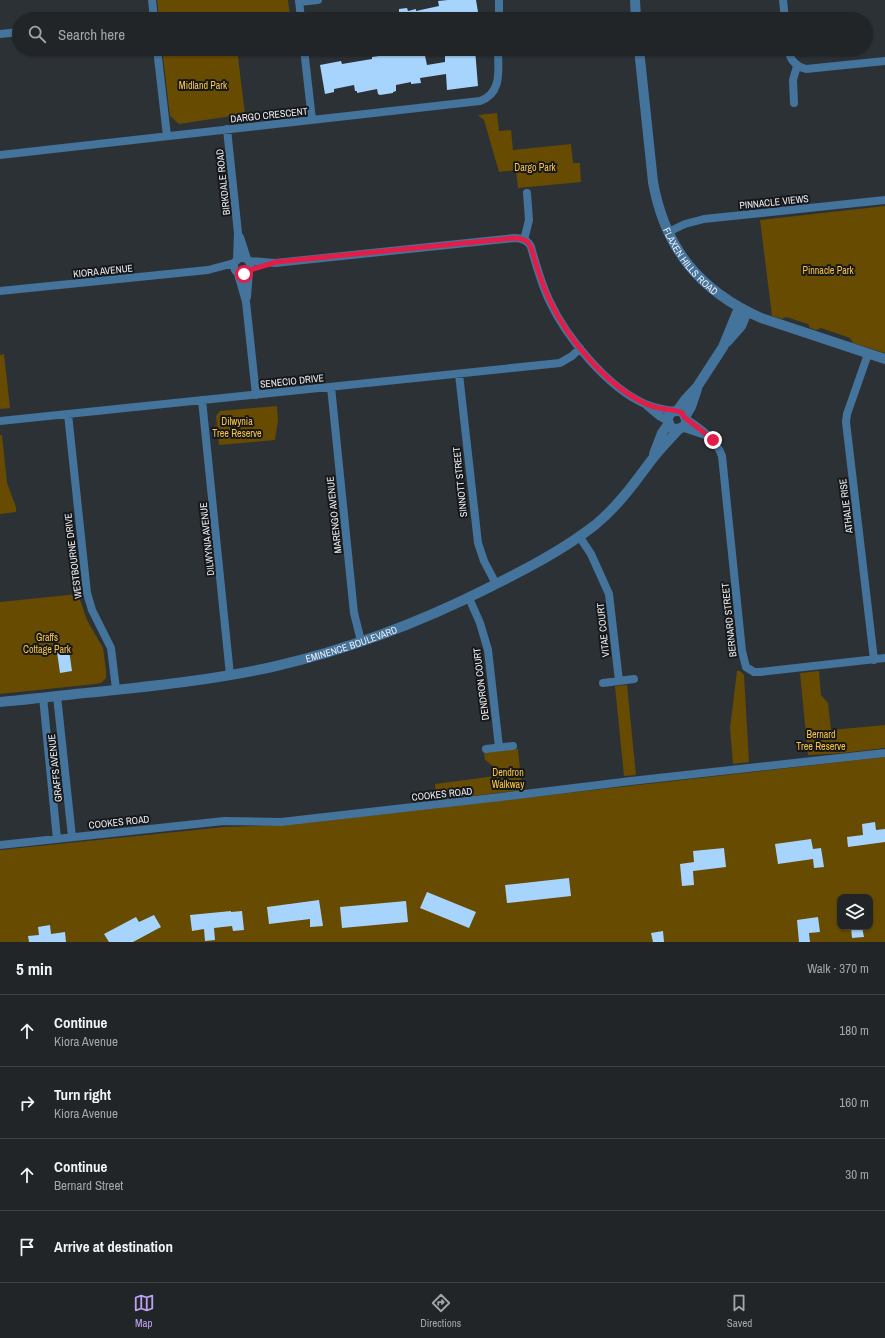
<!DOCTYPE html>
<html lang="en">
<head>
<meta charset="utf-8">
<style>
  :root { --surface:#212528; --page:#2d3134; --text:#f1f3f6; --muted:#a2a5a8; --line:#3e4245; --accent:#bca0f2 }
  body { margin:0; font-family:"Archivo Narrow",sans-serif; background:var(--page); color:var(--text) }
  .controls { position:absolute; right:12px; bottom:12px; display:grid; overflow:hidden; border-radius:8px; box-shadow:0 1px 3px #0004 }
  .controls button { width:36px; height:36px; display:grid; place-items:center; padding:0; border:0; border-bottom:1px solid var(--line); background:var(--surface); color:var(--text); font:20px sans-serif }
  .stop { position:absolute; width:12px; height:12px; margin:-9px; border:3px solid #e11d48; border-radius:50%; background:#fff }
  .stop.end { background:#e11d48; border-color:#fff; box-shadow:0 1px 4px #0008 }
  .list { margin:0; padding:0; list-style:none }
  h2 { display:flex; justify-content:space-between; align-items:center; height:52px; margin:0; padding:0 16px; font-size:17px }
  h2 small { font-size:13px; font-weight:400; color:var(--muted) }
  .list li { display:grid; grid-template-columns:26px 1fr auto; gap:12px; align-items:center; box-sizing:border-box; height:72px; padding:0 16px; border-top:1px solid var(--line) }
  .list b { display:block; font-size:15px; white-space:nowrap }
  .list p { margin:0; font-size:13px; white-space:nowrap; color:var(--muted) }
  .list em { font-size:13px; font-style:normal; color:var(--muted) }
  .icon { flex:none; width:22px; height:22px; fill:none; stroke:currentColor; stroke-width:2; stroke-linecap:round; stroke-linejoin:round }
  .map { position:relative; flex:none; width:885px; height:942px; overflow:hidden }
  .search { position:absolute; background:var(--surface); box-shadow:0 1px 3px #0004; left:12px; right:12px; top:12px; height:44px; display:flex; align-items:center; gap:10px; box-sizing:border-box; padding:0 14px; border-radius:22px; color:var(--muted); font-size:15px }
  .sheet { height:340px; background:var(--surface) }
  nav { display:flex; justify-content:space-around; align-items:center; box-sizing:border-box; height:56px; border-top:1px solid var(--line); background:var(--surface); font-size:11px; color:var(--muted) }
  nav a { display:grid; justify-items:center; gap:2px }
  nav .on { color:var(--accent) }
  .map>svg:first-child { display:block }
  .green { fill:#664b00; fill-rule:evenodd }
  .building { fill:#a7d4fd }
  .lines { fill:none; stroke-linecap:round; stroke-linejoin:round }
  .minor { stroke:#44739c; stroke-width:8 }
  .tertiary { stroke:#44739c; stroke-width:10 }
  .route { stroke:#e11d48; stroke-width:5 }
  .labels { text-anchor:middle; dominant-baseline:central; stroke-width:4; stroke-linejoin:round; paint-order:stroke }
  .park-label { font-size:10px; fill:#fac440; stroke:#16181b }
  .street-label { font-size:10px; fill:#ebeef1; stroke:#16181b }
</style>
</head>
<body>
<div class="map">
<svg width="885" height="942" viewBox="0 0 885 942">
  <rect width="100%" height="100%" fill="#2c3136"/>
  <!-- green -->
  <path class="green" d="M157,0h131l2,17 -20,2h-111z
    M162,49h75l8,65 -66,10 -9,-8z
    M497,113l2,18 12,-1 2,20 58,-6 2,19h7l1,19 -63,6 -2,-18 -17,2 -15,-52 -6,-5z
    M885,206v147l-32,-10 -3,-5 -29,-10 -5,2 -6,-2 -2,-4 -22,-7 -4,2 -10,-3 -12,-96z
    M4,354l6,54 -10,1v-54z
    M277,406l1,14 -3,20 -56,5 -3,-29 4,-5z
    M0,435h2l5,48 9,24v5l-16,2z
    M78,594l9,26 16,28 3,22v8l-5,5 -6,1 -95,10v-92z
    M737,671h3l4,4 5,87 -16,2 -3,-36z
    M819,671l2,24 7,8 3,27 54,-5v23l-42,5 -35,2 -8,-82z
    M627,685l9,90 -12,1 -9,-90z
    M518,749l4,41 -86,10 -1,-16 60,-8 -1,-9 -9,-7 -1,-7z
    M885,757v185h-885v-92l224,-23 63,-2zM840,897h30v30h-30z"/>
  <!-- building -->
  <path class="building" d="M448,0h28l2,12 -5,1 1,6h-92v-4l17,-3v-3l8,-1 1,3 8,-2v2l23,-5 -1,-5z
    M445,49h30l3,37 -31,4 -1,-16 -26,4 1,5 -10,1v-2l-15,3v6l-3,1v1l-13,2 -2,-1 -1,-5 -20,4v-2h-2l-1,-6 -20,4v3l-9,2 -5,-29 21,-4 1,3 30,-5v-2l21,-3 1,2 30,-5 3,14 18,-3z
    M69,650l3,21 -12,2 -3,-21z
    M875,822l1,8 9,-1v13l-37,5 -1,-10 16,-2 -1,-11z
    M811,839l2,10 8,-1 3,19 -10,1 -1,-9 -35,5 -3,-20z
    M724,848l2,19 -33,4 1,14 -12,1 -2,-22 14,-2 -1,-11z
    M569,878l2,18 -64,7 -2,-18z
    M427,892l49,20 -7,16 -49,-20z
    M319,900l4,26 -13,1v-8l-41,5 -2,-17z
    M406,901l2,21 -66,6 -2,-21z
    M231,911v1l11,-1 2,19 -11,1 -1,-5 -18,2 1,12 -10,1 -1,-12 -12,2 -2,-16z
    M154,915l7,12 -28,15h-24l-5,-8 32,-17 3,5z
    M818,917l2,15 -11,1 1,9h-11l-2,-22z
    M50,925l1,9 14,-2 1,10h-37l-1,-6 11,-1 -1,-8z
    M851,927h11l2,10 -12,1z
    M663,931l1,11h-11l-2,-9z"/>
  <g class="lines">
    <!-- minor -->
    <path class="minor" d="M152,0l2,19
      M299,0l2,19
      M783,0l2,19
      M299,2l19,-2
      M499,19v-19
      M0,34l19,-2
      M157,49l10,87
      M304,49l8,71
      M788,49c2,11 7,17 18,20l79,-8
      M794,103l-1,-23 4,-14
      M227,129l11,104 -1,27
      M0,155l480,-54c23,-8 18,-32 18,-52
      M668,232l17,-8 19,-5 181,-19
      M240,237l7,22
      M524,240l5,-20 -2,-27
      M234 266a8 8 0 1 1 16 0a8 8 0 1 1-16 0Z
      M249,261l26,2 239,-25c8,0 14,2 17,9 5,18 10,36 18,53 17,37 58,87 96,104 10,4 20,6 30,7
      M238,274l8,28 10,93
      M0,291l208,-21 26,-7
      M247,297l2,-26
      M868,354l-21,60 -1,8 28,238
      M459,374l19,169 6,18 12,23
      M331,387l23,226 7,28
      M202,400l28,275
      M647,406l12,10 9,5
      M68,414l19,179 5,17 19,38 5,41
      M685,418c15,10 31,21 37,38l20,195 4,16 8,5h6l125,-14
      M0,421l560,-58 12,-7 8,-8
      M681,427l24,8
      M579,536l12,18 18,40 10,87
      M469,598l11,25 8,27 11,97
      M603,683l31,-4
      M57,696l15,141
      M43,697l14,142
      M486,749l27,-3
      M0,845l224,-24 57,1 220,-25 130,-16 254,-28"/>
    <!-- tertiary -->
    <g class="tertiary">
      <path d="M635,0l1,19"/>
      <path id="s1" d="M639,49l14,133c12,67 47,109 108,136l124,41"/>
      <path d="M727,342l14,-16 6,-14"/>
      <path d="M677,411l8,-11 12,-13 26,-40 16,-39"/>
      <circle cx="677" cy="420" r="9"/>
      <path d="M685,417l6,-10 6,-18"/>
      <path d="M654,454l8,-21 7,-10"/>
      <path id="s2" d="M0,702c35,-3 71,-8 106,-11 56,-6 111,-12 166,-24 75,-17 149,-45 218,-80 36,-18 73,-37 105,-62 22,-18 38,-40 55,-63 9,-12 20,-23 30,-34"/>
    </g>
  </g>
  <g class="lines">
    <!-- route -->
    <path class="route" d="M244,274l6,-4 26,-8 238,-24c8,0 14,2 17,9 5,18 10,35 18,52 18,39 56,85 95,104 6,3 14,5 20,6 6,1 13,1 18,4l3,5 11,8 17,14"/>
  </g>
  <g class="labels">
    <!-- park labels -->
    <g class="park-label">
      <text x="203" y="85">Midland Park</text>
      <text x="535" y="167">Dargo Park</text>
      <text x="828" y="270">Pinnacle Park</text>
      <text x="237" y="421">Dilwynia<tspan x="237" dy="12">Tree Reserve</tspan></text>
      <text x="47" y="637">Graffs<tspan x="47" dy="12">Cottage Park</tspan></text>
      <text x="821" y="734">Bernard<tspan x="821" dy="12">Tree Reserve</tspan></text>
      <text x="508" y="772">Dendron<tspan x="508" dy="12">Walkway</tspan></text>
    </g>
    <!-- street labels -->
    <g class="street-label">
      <text transform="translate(269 115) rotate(-6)">DARGO CRESCENT</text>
      <text transform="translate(223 182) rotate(-96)">BIRKDALE ROAD</text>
      <text transform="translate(774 202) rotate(-6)">PINNACLE VIEWS</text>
      <text stroke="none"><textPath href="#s1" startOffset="223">FLAXEN HILLS ROAD</textPath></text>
      <text transform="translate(103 271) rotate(-6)">KIORA AVENUE</text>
      <text transform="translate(292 381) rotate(-6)">SENECIO DRIVE</text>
      <text transform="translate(460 482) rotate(-96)">SINNOTT STREET</text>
      <text transform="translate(846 506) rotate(-97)">ATHALIE RISE</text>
      <text transform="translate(334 515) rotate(-96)">MARENGO AVENUE</text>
      <text transform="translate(207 539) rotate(-96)">DILWYNIA AVENUE</text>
      <text transform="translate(73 556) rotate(-97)">WESTBOURNE DRIVE</text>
      <text transform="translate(729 620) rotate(-96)">BERNARD STREET</text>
      <text transform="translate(603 630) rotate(-96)">VITAE COURT</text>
      <text stroke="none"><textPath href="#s2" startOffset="357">EMINENCE BOULEVARD</textPath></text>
      <text transform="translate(481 684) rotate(-97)">DENDRON COURT</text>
      <text transform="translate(55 768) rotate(-96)">GRAFFS AVENUE</text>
      <text transform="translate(442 794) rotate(-6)">COOKES ROAD</text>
      <text transform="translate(119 822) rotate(-6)">COOKES ROAD</text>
    </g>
  </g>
</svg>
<div class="controls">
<button><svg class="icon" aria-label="layers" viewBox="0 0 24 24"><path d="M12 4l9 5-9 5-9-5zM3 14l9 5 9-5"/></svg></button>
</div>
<div class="stop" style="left:244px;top:274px"></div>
<div class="stop end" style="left:713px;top:440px"></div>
<div class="search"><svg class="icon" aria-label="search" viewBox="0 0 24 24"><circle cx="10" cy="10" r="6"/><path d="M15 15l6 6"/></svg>Search here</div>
</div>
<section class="sheet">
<h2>5 min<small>Walk · 370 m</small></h2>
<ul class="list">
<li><svg class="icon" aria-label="ahead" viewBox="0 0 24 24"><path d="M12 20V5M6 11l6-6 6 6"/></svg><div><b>Continue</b><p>Kiora Avenue</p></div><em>180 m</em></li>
<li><svg class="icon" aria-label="right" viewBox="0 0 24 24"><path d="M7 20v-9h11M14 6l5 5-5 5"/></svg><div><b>Turn right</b><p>Kiora Avenue</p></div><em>160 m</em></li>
<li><svg class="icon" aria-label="ahead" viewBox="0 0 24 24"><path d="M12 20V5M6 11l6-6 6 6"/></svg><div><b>Continue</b><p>Bernard Street</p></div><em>30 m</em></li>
<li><svg class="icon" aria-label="arrive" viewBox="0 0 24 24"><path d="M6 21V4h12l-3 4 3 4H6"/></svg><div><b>Arrive at destination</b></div></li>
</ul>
</section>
<nav>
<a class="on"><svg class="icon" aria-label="map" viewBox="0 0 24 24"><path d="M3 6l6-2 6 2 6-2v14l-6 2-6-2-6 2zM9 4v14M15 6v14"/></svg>Map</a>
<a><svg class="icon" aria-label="directions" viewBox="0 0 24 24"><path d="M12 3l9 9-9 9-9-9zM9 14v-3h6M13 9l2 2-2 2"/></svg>Directions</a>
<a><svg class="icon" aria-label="saved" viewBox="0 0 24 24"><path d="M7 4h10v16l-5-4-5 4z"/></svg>Saved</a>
</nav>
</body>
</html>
